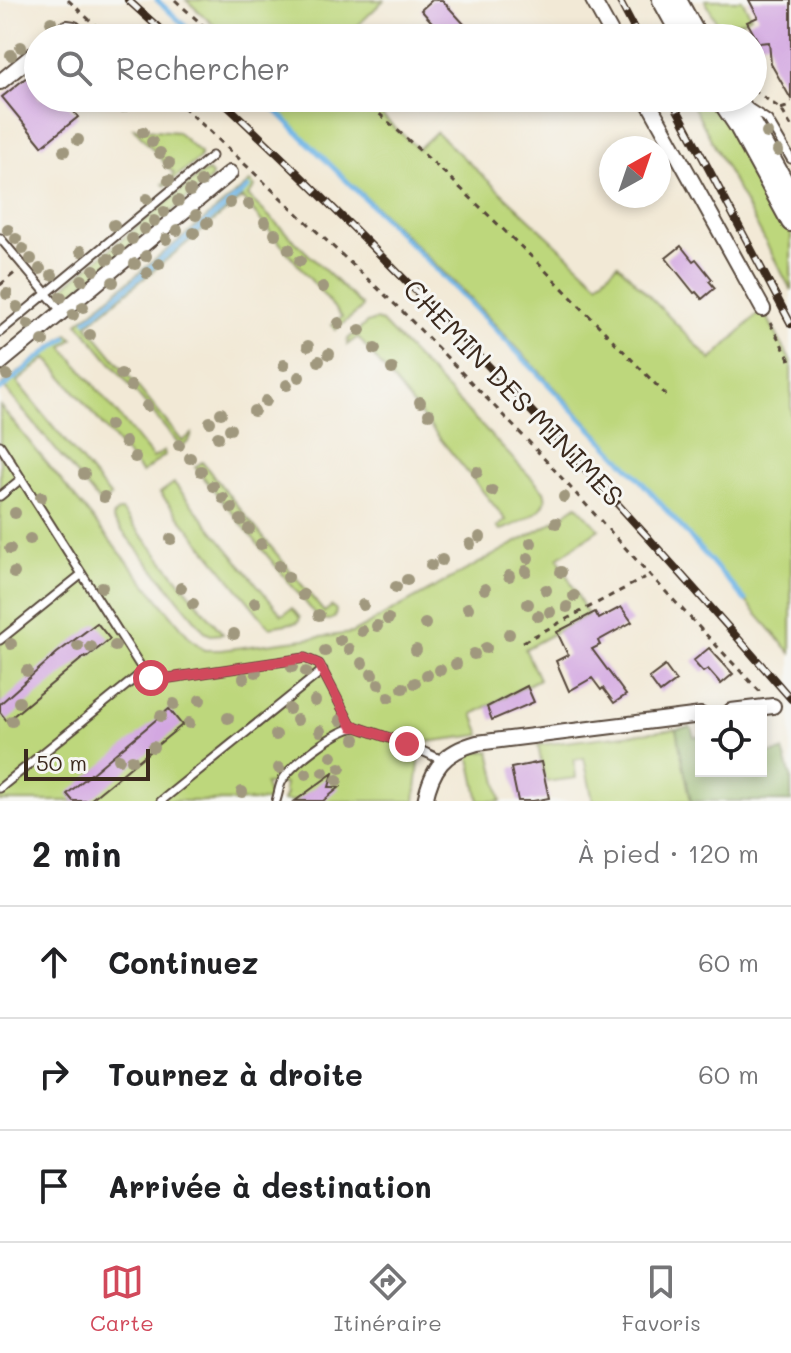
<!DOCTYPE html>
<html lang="fr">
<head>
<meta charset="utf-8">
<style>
  :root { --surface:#fff; --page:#f2f2f2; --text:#202124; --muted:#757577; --line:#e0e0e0; --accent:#d1495b }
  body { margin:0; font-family:Mali,sans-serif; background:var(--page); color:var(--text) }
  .controls { position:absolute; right:24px; bottom:24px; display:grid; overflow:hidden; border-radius:0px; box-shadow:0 4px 12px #0003 }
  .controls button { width:72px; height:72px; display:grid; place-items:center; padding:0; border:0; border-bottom:2px solid var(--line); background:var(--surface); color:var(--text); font:40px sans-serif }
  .compass { position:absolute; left:599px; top:136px; width:72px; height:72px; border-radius:50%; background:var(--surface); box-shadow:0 4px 12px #0003; rotate:40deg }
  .scale { position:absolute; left:24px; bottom:20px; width:126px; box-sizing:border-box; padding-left:8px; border:4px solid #3b2a1e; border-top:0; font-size:22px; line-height:28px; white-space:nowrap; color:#3b2a1e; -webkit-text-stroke:6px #f6f6f2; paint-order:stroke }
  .stop { position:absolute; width:24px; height:24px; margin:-18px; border:6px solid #d1495b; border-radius:50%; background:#fff }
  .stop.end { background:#d1495b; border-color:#fff; box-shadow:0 2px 8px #0008 }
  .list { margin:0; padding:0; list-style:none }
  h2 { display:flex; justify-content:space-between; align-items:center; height:104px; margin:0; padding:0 32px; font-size:34px }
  h2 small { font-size:26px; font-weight:400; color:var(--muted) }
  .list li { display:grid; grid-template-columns:52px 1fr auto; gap:24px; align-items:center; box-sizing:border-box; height:112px; padding:0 32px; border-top:2px solid var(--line) }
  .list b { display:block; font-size:30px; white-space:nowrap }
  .list em { font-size:26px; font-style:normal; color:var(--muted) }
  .icon { flex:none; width:44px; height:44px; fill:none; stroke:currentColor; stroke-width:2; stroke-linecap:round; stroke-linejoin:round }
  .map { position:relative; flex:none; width:791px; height:801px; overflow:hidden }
  .search { position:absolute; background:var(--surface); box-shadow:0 4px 12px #0003; left:24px; right:24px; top:24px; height:88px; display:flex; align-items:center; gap:20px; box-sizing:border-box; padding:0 28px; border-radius:44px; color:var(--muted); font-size:30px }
  .sheet { height:440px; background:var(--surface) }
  nav { display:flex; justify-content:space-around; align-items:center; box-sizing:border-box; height:112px; border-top:2px solid var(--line); background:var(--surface); font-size:22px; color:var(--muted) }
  nav a { display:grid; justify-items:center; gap:4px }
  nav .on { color:var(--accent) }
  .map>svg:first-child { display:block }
  .green { fill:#bdd77c; stroke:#7c804d; stroke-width:2 }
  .forest { fill:#96b86c; stroke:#687145; stroke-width:2 }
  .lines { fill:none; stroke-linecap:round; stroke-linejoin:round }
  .stream { stroke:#70b5e7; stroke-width:5 }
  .building { fill:#d3a7e1 }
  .lane-casing { stroke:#56473a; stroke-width:11 }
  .street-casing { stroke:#56473a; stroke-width:18 }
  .secondary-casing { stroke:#56473a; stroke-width:22 }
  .path { stroke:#56473a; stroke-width:3; stroke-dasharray:6 6; stroke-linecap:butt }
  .lane { stroke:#fff; stroke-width:7 }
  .street { stroke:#fff; stroke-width:14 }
  .secondary { stroke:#fff; stroke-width:18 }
  .rail-casing { stroke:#3b2a1e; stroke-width:8 }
  .rail { stroke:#f6f6f2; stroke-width:5; stroke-dasharray:15; stroke-linecap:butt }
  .tree { fill:#a0987e }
  .route { stroke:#d1495b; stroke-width:10 }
  .labels { text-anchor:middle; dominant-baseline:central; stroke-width:6; stroke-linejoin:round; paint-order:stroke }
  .street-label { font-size:28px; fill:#3b2a1e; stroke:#f6f6f2 }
</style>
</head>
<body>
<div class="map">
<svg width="791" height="801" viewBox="0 0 791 801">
  <rect width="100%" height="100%" fill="#f6f6f2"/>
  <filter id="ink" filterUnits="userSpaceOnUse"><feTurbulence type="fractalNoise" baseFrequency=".0125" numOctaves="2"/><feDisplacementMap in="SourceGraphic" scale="16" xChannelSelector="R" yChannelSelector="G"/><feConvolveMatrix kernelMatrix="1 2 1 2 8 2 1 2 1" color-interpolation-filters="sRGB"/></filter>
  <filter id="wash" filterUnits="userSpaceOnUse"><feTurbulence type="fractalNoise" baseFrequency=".006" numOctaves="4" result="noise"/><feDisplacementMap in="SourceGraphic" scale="32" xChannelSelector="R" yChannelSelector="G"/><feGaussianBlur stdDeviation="1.8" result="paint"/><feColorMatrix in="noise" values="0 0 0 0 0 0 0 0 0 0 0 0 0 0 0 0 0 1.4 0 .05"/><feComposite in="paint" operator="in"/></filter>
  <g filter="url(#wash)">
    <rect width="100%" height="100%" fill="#f2e9d6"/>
    <!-- green -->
    <path class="green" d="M186,0h198l-39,38h-117z
      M705,0h37l9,16 -9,5 -24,4z
      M277,98h86l55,51 18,-17 162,151 20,-19 93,96 52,-51 28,53v291l-182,-208 -145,-153 -195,-188z
      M689,98h26l33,54 43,81v57z
      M134,128l43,4 23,21v5l-35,28 -2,-2 11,-10z
      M209,171l3,4 -1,4 -143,117 -6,4 -5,-4 2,-5 144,-118z
      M250,182l5,5 -7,9 114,110 -2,4 -25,20 -3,-5 10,-8 -100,-119 -155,127 95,116 10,-7c-1,5 -7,13 -12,12l-102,-123z
      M375,320l7,2 162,169c1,5 3,7 0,13 -3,9 -34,24 -44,26l-3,-3 9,-7 -148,-183 -11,8 1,-6 19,-16z
      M68,334l5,5 -10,8 90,111 11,-7 1,4 -23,18 -95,-115 -30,24 94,115 -11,6 -98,-118z
      M0,406l190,232 14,12h17l131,-17 198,-109 27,-19 22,24 -41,29 30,57 -63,34 14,30 -66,35 8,21 -62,8v18l-4,40h-132l3,-7 -2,-3 1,-7h-20l4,13v4h-269z
      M202,462l122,150 8,-6 4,4 -1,7 -5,3 -11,-1 -124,-152z
      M174,483l108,132 10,-7 8,10 -2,4 -29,5 -109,-134z
      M119,511h3l101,123 -12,1 -5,-2 -93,-113 1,-6z
      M676,729l15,72h-98l-9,-43 -10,2 2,18 -31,4 -7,-37z
      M490,751l11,50h-22l-10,-48z"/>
    <!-- forest -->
    <path class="forest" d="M691,727l3,10 7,-1v35h60v-16l22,-4 8,26v24h-100l-15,-72z"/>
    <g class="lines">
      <!-- stream -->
      <path class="stream" d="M157,0l41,38
        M263,98l200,198 171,177 111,127
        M87,320l161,-132
        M0,390l39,-32 27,-20"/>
    </g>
    <g id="blocks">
      <!-- building -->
      <path class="building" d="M432,0h10l35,38h-31l-25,-28z
        M749,0h42v99l-20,-35 -2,-22 -10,1 -12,-21 11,-5z
        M38,68v30h25l15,19 -36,29 -40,-49z
        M681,246l12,15 3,-2 16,20 -3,2 6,7 -13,11 -6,-7 -2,1 -28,-35z
        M621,607l11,15 -34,19 2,4 -8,4 34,46 -12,8 -11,-15 -2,2 -9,-12 -23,13 -13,-30 12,-6 -11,-23 38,-20 4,7z
        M97,623l13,16 -24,19 -2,-1 -77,64 -7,-9v-8l57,-51z
        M709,648l24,26 -12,10 -13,-15 -5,3 -10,-11z
        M665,666l11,15 -16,12 -11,-15z
        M527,686l7,16 -42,18 -5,-13z
        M169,709l13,16 -93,76h-16l-6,-7z
        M541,762l8,36 -16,3h-15l-7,-33z
        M333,773l-4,14h11l-17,14h-28z"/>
    </g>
  </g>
  <g filter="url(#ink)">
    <use href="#blocks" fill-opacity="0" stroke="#56473a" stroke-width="2"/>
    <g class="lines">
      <!-- lane casing -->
      <g class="lane-casing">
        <path id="lane" d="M748,107l20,13 23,39
          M0,238l62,74
          M0,332l212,-176
          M0,445l146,230 10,5 149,-22 14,6 33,63
          M0,496l21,-17
          M0,640l82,-66
          M0,788l144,-117
          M161,801l162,-131
          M276,801c2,-6 3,-13 5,-18 8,-18 57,-54 76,-56l50,17 37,17"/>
      </g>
      <!-- street casing -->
      <g class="street-casing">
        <path id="street" d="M593,0l21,38
          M54,38l13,-10 7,1
          M0,82l38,-31
          M646,98l117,211
          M0,363l230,-190
          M731,711l42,-5
          M425,801c7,-33 19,-49 52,-58l224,-28"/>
      </g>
      <!-- secondary casing -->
      <g class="secondary-casing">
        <path id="secondary" d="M662,0l21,38
          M677,0l21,38
          M720,98l18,27 53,97
          M737,98l54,97"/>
      </g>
      <!-- path -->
      <path class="path" d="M68,0l41,38
        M175,0l42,38
        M753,90l28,19 10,17
        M174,98l229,214 126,130 121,133 111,118
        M283,98l7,2 3,-2
        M362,98l88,80 90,87 126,130
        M781,109l10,-4
        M0,285l16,-13
        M770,323l21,39
        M523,642l127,-67"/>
      <!-- lane -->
      <use href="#lane" class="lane"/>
      <!-- street -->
      <use href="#street" class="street"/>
      <!-- secondary -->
      <use href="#secondary" class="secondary"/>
      <!-- rail casing -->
      <g class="rail-casing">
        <path id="rail" d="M128,0l42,38
          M619,0l20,38
          M219,98c202,190 391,392 572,601
          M671,98l120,226"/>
      </g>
      <!-- rail -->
      <use href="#rail" class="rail"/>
    </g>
    <!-- trees -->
    <g class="tree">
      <circle cx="51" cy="22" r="6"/>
      <circle cx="21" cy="47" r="6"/>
      <circle cx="11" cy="55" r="6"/>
      <circle cx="123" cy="107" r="6"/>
      <circle cx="143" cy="132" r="6"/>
      <circle cx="767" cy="133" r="6"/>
      <circle cx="78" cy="140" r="6"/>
      <circle cx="152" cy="142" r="6"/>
      <circle cx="64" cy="151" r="6"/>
      <circle cx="778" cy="151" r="6"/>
      <circle cx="160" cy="153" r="6"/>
      <circle cx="169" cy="163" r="6"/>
      <circle cx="169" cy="180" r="6"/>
      <circle cx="201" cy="182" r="6"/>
      <circle cx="190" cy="191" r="6"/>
      <circle cx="147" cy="199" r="6"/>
      <circle cx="178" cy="201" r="6"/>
      <circle cx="230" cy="203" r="6"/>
      <circle cx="249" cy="204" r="6"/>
      <circle cx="164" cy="212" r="6"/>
      <circle cx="196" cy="215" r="6"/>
      <circle cx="154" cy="221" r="6"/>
      <circle cx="265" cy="222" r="6"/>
      <circle cx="207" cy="223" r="6"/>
      <circle cx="114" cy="225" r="6"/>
      <circle cx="144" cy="229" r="6"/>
      <circle cx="8" cy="230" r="6"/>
      <circle cx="177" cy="230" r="6"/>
      <circle cx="194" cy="233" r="6"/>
      <circle cx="275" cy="234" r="6"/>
      <circle cx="16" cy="239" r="6"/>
      <circle cx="132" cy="239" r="6"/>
      <circle cx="166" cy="239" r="6"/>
      <circle cx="23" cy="249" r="6"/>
      <circle cx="289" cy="249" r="6"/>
      <circle cx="119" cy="250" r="6"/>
      <circle cx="81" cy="251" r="6"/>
      <circle cx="146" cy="256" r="6"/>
      <circle cx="31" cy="259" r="6"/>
      <circle cx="108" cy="259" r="6"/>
      <circle cx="300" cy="261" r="6"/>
      <circle cx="135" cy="264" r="6"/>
      <circle cx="159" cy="264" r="6"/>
      <circle cx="40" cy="269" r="6"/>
      <circle cx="94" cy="270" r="6"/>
      <circle cx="147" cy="273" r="6"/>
      <circle cx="52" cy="275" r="6"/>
      <circle cx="82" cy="280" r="6"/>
      <circle cx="113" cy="282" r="6"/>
      <circle cx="323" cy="287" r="6"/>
      <circle cx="7" cy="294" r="6"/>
      <circle cx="61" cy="297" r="6"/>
      <circle cx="17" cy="307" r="6"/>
      <circle cx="83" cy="307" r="6"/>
      <circle cx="73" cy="315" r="6"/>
      <circle cx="339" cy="323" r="6"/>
      <circle cx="28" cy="324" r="6"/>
      <circle cx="360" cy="330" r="6"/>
      <circle cx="90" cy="335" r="6"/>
      <circle cx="43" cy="341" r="6"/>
      <circle cx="308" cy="346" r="6"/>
      <circle cx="375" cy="349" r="6"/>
      <circle cx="329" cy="354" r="6"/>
      <circle cx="319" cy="361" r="6"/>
      <circle cx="284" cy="365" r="6"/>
      <circle cx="392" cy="369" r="6"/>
      <circle cx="121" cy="374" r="6"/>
      <circle cx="7" cy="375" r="6"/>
      <circle cx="299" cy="377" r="6"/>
      <circle cx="287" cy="385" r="6"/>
      <circle cx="131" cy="386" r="6"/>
      <circle cx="266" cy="401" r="6"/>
      <circle cx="420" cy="402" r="6"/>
      <circle cx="147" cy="406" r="6"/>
      <circle cx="254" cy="411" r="6"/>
      <circle cx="221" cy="413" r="6"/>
      <circle cx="429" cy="414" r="6"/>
      <circle cx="210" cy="422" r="6"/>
      <circle cx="110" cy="425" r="6"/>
      <circle cx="230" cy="429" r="6"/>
      <circle cx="218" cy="437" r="6"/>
      <circle cx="125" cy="442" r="6"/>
      <circle cx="179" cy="445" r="6"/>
      <circle cx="135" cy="457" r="6"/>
      <circle cx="190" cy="458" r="6"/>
      <circle cx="201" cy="471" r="6"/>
      <circle cx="477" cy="472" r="6"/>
      <circle cx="84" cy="474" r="6"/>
      <circle cx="213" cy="486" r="6"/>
      <circle cx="492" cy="491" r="6"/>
      <circle cx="41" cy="497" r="6"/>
      <circle cx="104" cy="497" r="6"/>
      <circle cx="564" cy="497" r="6"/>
      <circle cx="223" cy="498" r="6"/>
      <circle cx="232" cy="508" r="6"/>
      <circle cx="15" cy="513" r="6"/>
      <circle cx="241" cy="520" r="6"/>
      <circle cx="556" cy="523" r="6"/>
      <circle cx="249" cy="529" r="6"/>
      <circle cx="480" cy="537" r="6"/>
      <circle cx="30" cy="539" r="6"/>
      <circle cx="171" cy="539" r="6"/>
      <circle cx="531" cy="543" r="6"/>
      <circle cx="261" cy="544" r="6"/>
      <circle cx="470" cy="544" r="6"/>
      <circle cx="10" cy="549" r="6"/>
      <circle cx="528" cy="558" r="6"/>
      <circle cx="442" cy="560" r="6"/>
      <circle cx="431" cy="565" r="6"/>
      <circle cx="279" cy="566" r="6"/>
      <circle cx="526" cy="571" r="6"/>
      <circle cx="561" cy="572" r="6"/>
      <circle cx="14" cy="573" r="6"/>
      <circle cx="509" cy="576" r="6"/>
      <circle cx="288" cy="577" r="6"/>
      <circle cx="407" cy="580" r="6"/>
      <circle cx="102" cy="587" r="6"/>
      <circle cx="396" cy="587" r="6"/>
      <circle cx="181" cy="588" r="6"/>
      <circle cx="485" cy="589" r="6"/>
      <circle cx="546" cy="590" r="6"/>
      <circle cx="303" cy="595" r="6"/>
      <circle cx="574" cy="596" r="6"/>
      <circle cx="255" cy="603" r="6"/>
      <circle cx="193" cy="604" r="6"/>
      <circle cx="528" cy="604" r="6"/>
      <circle cx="363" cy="605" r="6"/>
      <circle cx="567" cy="607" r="6"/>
      <circle cx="468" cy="608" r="6"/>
      <circle cx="550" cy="612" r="6"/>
      <circle cx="319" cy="615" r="6"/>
      <circle cx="538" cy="616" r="6"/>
      <circle cx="388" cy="619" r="6"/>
      <circle cx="425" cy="624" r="6"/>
      <circle cx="377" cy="626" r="6"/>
      <circle cx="362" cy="631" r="6"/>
      <circle cx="234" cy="634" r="6"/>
      <circle cx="509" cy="634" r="6"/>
      <circle cx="340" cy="640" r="6"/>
      <circle cx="11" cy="644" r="6"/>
      <circle cx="78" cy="646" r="6"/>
      <circle cx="115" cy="646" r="6"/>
      <circle cx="91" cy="647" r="6"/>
      <circle cx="486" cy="648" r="6"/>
      <circle cx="349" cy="649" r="6"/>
      <circle cx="416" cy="650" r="6"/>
      <circle cx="325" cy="651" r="6"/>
      <circle cx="474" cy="654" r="6"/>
      <circle cx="362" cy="663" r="6"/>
      <circle cx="456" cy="664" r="6"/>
      <circle cx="292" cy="667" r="6"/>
      <circle cx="440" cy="670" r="6"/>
      <circle cx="27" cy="671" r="6"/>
      <circle cx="256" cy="672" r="6"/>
      <circle cx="306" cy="672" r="6"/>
      <circle cx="372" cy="674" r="6"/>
      <circle cx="427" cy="675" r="6"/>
      <circle cx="244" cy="678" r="6"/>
      <circle cx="415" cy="683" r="6"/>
      <circle cx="379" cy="684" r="6"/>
      <circle cx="403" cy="688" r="6"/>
      <circle cx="389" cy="697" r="6"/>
      <circle cx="200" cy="700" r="6"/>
      <circle cx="315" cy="701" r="6"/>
      <circle cx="19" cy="702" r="6"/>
      <circle cx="174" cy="704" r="6"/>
      <circle cx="289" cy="709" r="6"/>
      <circle cx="161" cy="716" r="6"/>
      <circle cx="228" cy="718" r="6"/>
      <circle cx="297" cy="720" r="6"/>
      <circle cx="340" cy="720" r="6"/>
      <circle cx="12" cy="721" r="6"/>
      <circle cx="189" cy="723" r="6"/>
      <circle cx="320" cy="731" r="6"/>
      <circle cx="276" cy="735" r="6"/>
      <circle cx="355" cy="739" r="6"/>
      <circle cx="153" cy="747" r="6"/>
      <circle cx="332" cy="756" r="6"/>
      <circle cx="119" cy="759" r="6"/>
      <circle cx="132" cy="760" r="6"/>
      <circle cx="279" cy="768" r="6"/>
      <circle cx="340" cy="768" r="6"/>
      <circle cx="323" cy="772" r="6"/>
      <circle cx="306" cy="774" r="6"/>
      <circle cx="337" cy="780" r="6"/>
      <circle cx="242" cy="792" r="6"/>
    </g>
  </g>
  <g class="lines" filter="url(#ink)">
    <!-- route -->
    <path class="route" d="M151,678l5,2 149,-22 14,6 33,63h5l50,17"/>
  </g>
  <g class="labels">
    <!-- street labels -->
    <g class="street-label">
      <text transform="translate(514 392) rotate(46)">CHEMIN DES MINIMES</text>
    </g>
  </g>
</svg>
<div class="controls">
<button><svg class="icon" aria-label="locate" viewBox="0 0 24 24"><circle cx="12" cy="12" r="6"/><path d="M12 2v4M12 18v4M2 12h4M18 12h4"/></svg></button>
</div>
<svg class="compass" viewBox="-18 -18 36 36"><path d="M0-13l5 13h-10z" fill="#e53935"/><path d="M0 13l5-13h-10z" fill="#757577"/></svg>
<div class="scale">50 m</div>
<div class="stop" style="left:151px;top:678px"></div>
<div class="stop end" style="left:407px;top:744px"></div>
<div class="search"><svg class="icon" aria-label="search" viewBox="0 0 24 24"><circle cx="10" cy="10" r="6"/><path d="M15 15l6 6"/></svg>Rechercher</div>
</div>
<section class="sheet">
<h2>2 min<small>À pied · 120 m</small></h2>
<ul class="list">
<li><svg class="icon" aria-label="ahead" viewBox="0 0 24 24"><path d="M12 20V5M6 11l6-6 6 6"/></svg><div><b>Continuez</b></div><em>60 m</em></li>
<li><svg class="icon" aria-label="right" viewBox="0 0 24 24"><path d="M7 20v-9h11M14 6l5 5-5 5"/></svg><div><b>Tournez à droite</b></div><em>60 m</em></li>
<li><svg class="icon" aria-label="arrive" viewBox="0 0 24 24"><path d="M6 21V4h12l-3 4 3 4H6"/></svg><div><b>Arrivée à destination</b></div></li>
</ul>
</section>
<nav>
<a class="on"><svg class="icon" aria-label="map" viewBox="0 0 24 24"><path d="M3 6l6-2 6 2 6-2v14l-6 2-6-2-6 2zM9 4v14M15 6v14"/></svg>Carte</a>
<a><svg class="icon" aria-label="directions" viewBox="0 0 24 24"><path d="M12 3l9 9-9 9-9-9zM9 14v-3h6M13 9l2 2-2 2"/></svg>Itinéraire</a>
<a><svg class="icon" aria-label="saved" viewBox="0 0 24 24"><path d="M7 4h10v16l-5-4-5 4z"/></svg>Favoris</a>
</nav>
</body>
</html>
